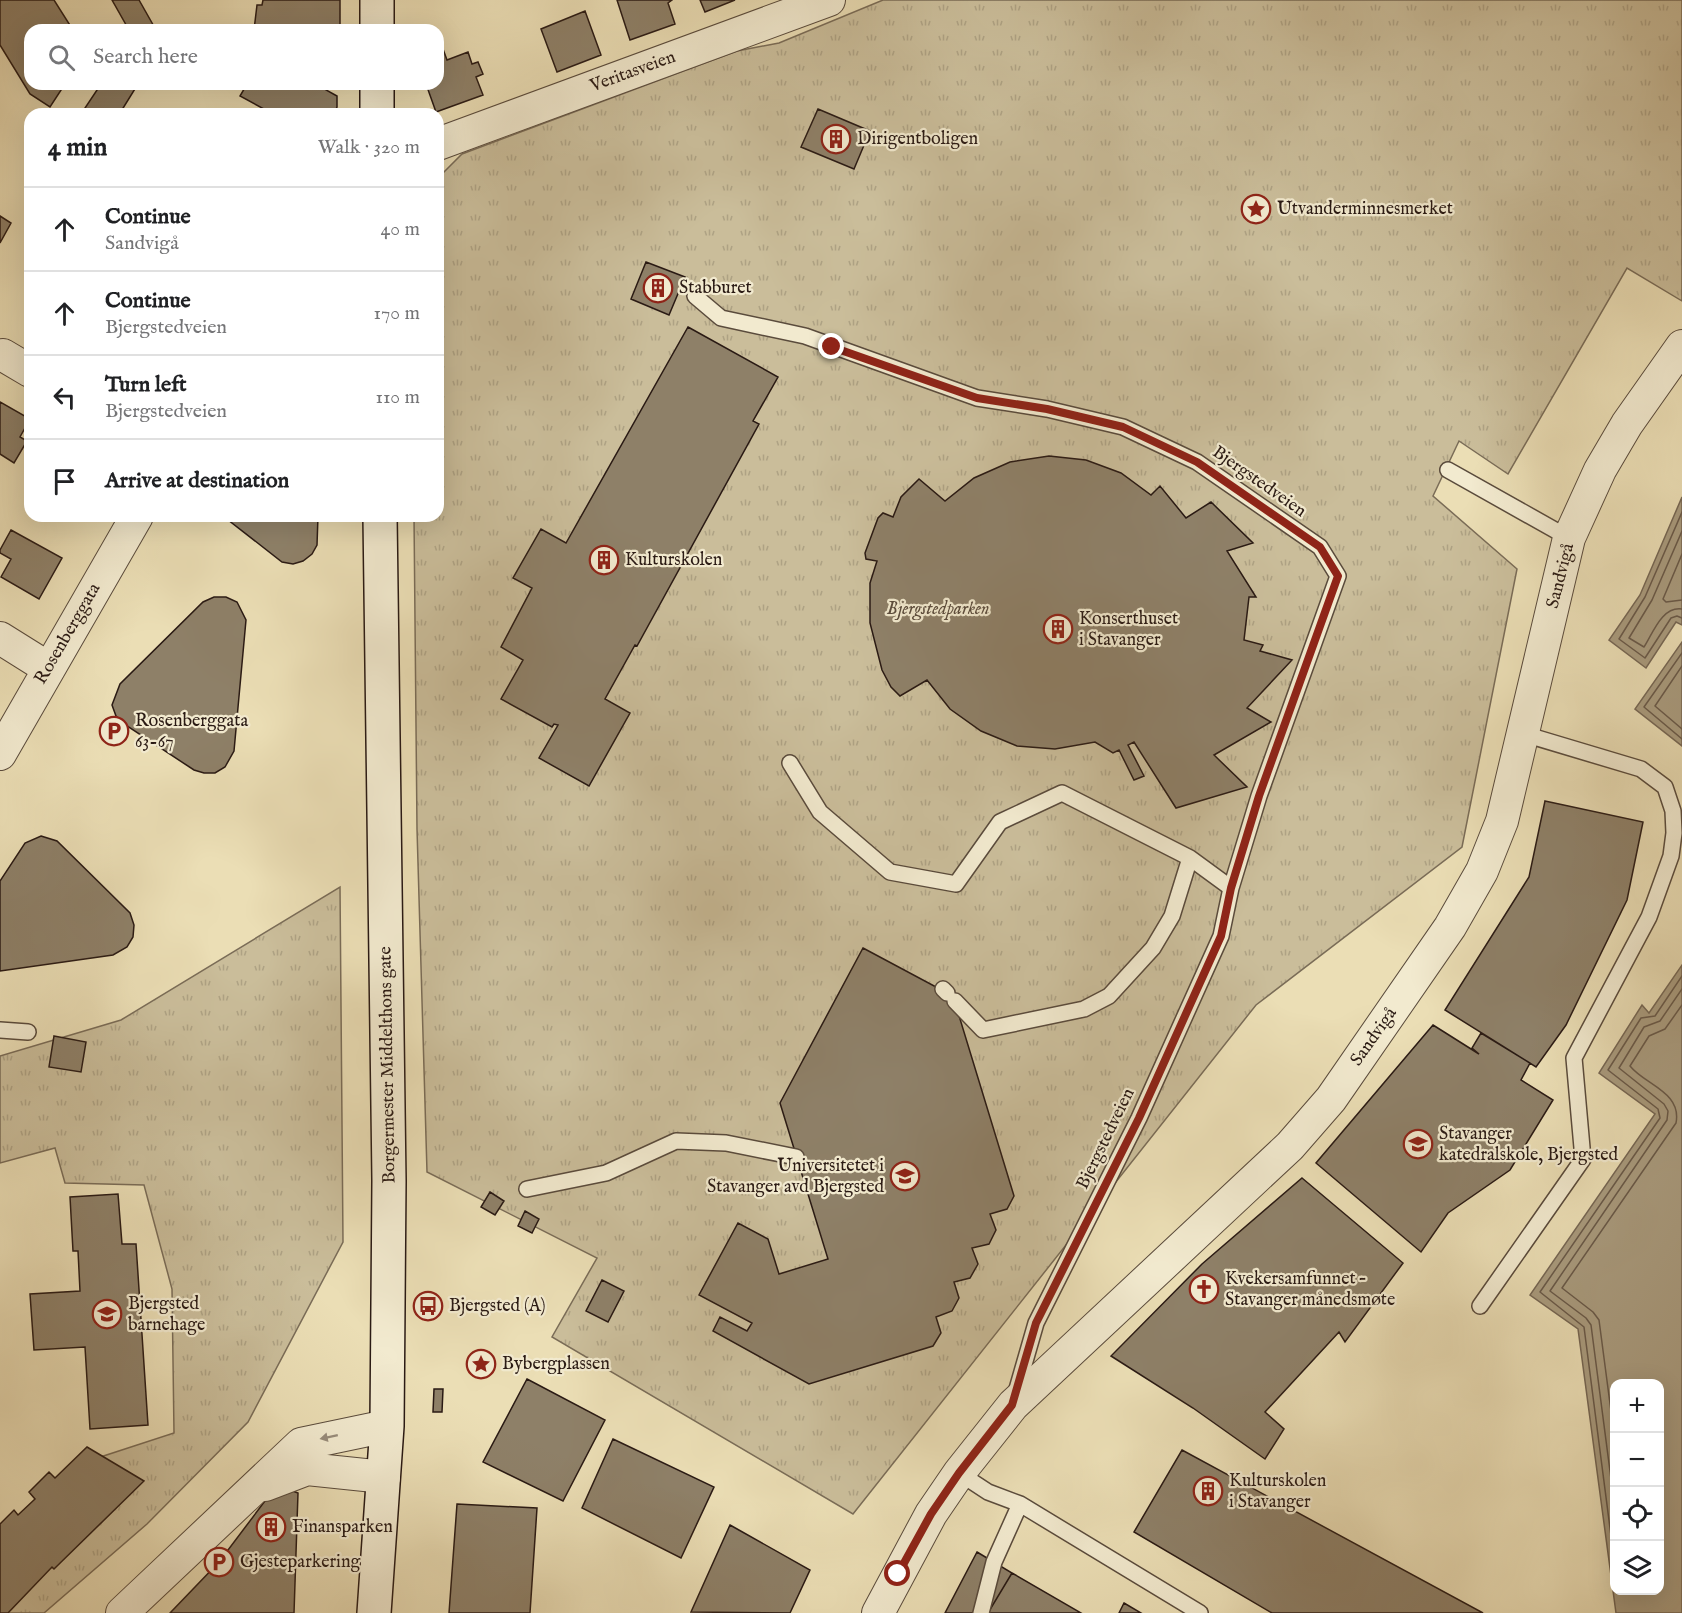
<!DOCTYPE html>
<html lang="en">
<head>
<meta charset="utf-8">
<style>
  :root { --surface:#fff; --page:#f6f6f6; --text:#202124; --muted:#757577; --line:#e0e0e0 }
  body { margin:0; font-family:"IM FELL English",serif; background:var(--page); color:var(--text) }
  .controls { position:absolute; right:18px; bottom:18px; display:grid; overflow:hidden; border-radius:12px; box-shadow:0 6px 24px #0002 }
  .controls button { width:54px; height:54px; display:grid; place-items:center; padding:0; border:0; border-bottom:2px solid var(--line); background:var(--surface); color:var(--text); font:30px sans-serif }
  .stop { position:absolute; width:18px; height:18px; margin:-14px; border:4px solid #8f2418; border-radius:50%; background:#fff }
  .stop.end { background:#8f2418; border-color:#fff; box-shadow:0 2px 6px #0008 }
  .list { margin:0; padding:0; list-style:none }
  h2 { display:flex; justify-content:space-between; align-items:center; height:78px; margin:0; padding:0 24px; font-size:26px }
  h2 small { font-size:20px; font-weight:400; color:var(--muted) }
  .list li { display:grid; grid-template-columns:39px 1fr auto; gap:18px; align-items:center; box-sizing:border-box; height:84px; padding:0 24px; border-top:2px solid var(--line) }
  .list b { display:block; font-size:22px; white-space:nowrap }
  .list p { margin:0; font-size:20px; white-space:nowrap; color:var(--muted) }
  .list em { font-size:20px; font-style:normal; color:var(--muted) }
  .icon { flex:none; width:33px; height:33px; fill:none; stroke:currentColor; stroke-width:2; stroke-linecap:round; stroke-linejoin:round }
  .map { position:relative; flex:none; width:1682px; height:1613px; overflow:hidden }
  .search { position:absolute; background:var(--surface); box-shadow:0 6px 24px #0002; left:24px; top:24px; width:420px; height:66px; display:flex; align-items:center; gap:15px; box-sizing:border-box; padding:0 21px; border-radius:18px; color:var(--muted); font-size:22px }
  .panel { position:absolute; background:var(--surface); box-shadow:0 6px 24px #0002; left:24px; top:108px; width:420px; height:414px; border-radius:18px }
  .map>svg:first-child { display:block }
  .grass { fill:url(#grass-tufts); stroke:#7a6c57; stroke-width:1.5 }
  .water { fill:#a99b7e; stroke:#766754; stroke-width:1.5; fill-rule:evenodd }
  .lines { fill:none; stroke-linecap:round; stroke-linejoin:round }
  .shore { stroke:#6a5a49; stroke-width:1.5 }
  .building { fill:#8e8068; stroke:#2a1a14; stroke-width:1.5 }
  .service-casing { stroke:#5a4b3c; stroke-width:18 }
  .minor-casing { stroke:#5a4b3c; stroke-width:34 }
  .secondary-casing { stroke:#2a1a14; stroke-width:36 }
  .service { stroke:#f2eacf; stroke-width:15 }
  .minor { stroke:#f2eacf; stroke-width:32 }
  .secondary { stroke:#f2eacf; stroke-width:33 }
  .oneway { fill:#988c7b }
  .route { stroke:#8f2418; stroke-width:8 }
  .labels { text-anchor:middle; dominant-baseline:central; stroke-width:4.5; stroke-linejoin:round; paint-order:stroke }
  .street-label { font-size:18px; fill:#2a1a14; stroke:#f2eacf }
  .poi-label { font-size:18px; fill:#2a1a14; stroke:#f2eacf; text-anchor:start }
  .park-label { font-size:18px; font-style:italic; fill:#5a4b3c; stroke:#f2eacf }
</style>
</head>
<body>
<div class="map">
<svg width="1682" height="1613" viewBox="0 0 1682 1613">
  <defs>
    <pattern id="grass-tufts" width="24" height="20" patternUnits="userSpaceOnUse" patternTransform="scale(1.5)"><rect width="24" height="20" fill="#cabd9a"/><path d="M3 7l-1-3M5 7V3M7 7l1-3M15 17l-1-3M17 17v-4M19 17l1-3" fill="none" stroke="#aea284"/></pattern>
  </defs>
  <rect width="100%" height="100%" fill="#ebdeb5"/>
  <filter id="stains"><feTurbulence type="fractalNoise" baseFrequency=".00333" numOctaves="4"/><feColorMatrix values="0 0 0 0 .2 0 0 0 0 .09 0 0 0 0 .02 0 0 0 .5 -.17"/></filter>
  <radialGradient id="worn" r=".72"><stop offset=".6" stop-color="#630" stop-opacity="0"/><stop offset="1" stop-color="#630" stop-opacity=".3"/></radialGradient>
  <!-- grass -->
  <path class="grass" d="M883,0h799v301l-55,-33 -119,206 -49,-33 -26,55 84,73 -55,278 -206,158 -403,509 -301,-177 45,-79 -170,-86 -10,-343 -3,-313h24v-338l24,-24 275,-103 42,-8z
    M340,887l3,355 -95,180 -101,102 -103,89h-44v-48l79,-101 95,-31 -2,-144 -28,-104 -79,-2 -10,-35 -55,15v-107l121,-36z"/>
  <!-- water -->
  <path class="water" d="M1682,497v128l-6,-3 -30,46 -37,-28 31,-45z
    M1682,642v104l-47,-37z
    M1682,965v648h-66l-38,-284 -48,-34 125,-181 -56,-41 43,-68 7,8zM1614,1384h46v206h-46z"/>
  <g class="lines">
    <!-- shore -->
    <path class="shore" d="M1682,512l-37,85 -26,42 26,19 26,-40 6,-2 5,2
      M1682,531l-30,69 -23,38 15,9c9,-14 18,-41 38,-38
      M1682,554l-19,45 3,3 16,-2
      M1682,653l-38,54 38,32
      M1682,666l-27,40 27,23
      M1614,1434l-15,-114 -6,-8 -31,-24 114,-165c6,-31 -31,-38 -46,-57l19,-30 16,-7 17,-24
      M1614,1502l-23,-177 -5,-7 -36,-27 117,-171 1,-9 -4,-7 -45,-36 25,-41 16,-6 22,-32
      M1614,1559l-30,-232 -44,-35 120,-174 -2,-9 -50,-39 33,-52 14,-2 27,-40"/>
  </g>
  <!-- building -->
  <path class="building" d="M0,0h54l19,30h-43v54h35l-15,23 -20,-13 -30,-49z
    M112,0h27l17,30h-27z
    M263,0h77v30h-86l3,-25h5z
    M617,0h55l-4,3 7,21 -45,16z
    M700,0h35l-30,12z
    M585,11l16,44 -44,17 -16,-43z
    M443,49l4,11 21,-8 4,12 6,-2 5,12 -7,3 7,18 -47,17 -10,-28h12v-34z
    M101,84h37l-18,29 2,1h-41z
    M247,84h81l-2,6 11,6v11l-3,7h-61l-33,-18z
    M818,109l52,22 -16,38 -53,-22z
    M0,216l11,7 -11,20z
    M646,262l39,15 -16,38 -38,-16z
    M688,327l90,50 -25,44 6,3 -122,222 -2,-1 -30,54 25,14 -41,73 -50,-28 19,-33 -4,-1 -2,3 -51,-28 22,-39 -22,-13 31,-59 -19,-10 28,-49 25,14z
    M0,402l30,17 -10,18 7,4 -13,22 -14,-9z
    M1049,456l37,4 35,13 30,22 9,-9 26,32 25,-16 42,41 -26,8 29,46h-7l-5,43 19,5 -3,6 32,9 -45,48 24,14 -57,33 33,32 -71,21 -42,-66 -6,3 16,31 -10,4 -15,-30 -6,3 -18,-11 -40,7 -38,-3 -36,-15 -31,-22 -23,-29 -27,16 -9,-9 -9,-17 -12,-47v-40l7,-22 -11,-2 -1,-6 13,-35 5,-5 10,4 8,-20 18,-18 26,22 29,-23 36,-16z
    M223,516h95l-1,29 -5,9 -9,7 -10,3 -11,-2z
    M11,530l51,28 -23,41 -38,-22 10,-18 -11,-6v-3z
    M214,597h12l11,5 9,18 -12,131 -9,16 -10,6h-11l-10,-3 -70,-46 -8,-8 -4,-11 8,-21 83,-82z
    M1545,801l98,21 -16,78 -61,125 -30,42 -91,-57 84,-133z
    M41,836l16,5 73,72 4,12 -1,12 -6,10 -14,8 -113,16v-90l25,-38z
    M863,948l90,48 61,200 -7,13 -17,5 6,16 -7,14 -17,4 6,16 -8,14 -16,4 5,16 -7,13 -16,6 5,16 -8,13 -124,38 -96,-53 7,-14 27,14 5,-8 -53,-28 39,-72 30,16 11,35 49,-15 -48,-156z
    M1433,1025l46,29 -7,-6 9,-15 49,30 -9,17 32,20 -43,70 -62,43 -27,39 -105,-89z
    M54,1036l32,6 -5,30 -32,-5z
    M1302,1178l101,85 -58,79 -6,-10 -74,80 19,17 -19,30 -72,-51 -82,-52 91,-92z
    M490,1192l14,9 -9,14 -14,-8z
    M118,1194l4,50h14l12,181 -58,4 -5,-82 -51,3 -4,-56 50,-3 -2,-40h-5l-3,-54z
    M525,1211l14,8 -7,14 -14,-7z
    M602,1280l22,11 -16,31 -22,-11z
    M527,1379l78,41 -42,81 -80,-39z
    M434,1389h9l-1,23h-9z
    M613,1439l101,48 -33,71 -99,-50z
    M87,1447l57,34 -90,88 -2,-2 -44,46h-8v-89l14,-14 4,5 17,-16 -6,-7 20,-20 6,6z
    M1182,1450l301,163h-211l-138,-81z
    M277,1485l21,8 -4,120h-124l49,-51z
    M457,1504l80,4 -7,105h-81z
    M730,1525l80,45 -20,43 -99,-1z
    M977,1552l35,21 -24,40h-43z
    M1012,1573l69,40h-93z
    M1124,1603l17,10h-22z"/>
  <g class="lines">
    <!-- service casing -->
    <g class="service-casing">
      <path id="service" d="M695,296l26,22 84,18 172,62 70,11 76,18 74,35 123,85 18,29 -79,220 -28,92 -10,48 -82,182 -103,205 -21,73
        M1448,470l121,68
        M790,763l30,49 70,60 66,12 44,-62 62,-29 128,65
        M943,989l4,4
        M955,1001l28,29 101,-21 25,-13 44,-48 19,-32 18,-58 41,30
        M0,1030l28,2
        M527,1189l79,-16 70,-32 50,2 70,14
        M1480,1306l103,-147 -9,-101 75,-141 22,-61 3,-23 -1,-22 -8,-24 -24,-18 -117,-35
        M959,1473l29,19 32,12 180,109
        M981,1613l13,-51 26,-58"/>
    </g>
    <!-- minor casing -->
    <g class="minor-casing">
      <path id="minor" d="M438,144l391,-144
        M3,355l27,16
        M0,638l48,30
        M0,754l137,-238
        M265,1485l42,-16 77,8
        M122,1613l179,-169 86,-18
        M878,1613l53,-99 28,-41 54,-68 277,-259 41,-47 119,-172 32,-56 20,-50 67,-283 31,-68 27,-46 55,-78"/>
    </g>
    <!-- secondary casing -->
    <g class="secondary-casing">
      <path id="secondary" d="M377,30v-30
        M377,114v-30
        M374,1613l13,-187 2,-245 -9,-665"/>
    </g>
    <!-- service -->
    <use href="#service" class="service"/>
    <!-- minor -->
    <use href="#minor" class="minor"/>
    <!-- secondary -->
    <use href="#secondary" class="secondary"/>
  </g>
  <!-- one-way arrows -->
  <defs><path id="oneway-solid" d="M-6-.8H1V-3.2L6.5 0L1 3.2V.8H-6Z" transform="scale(1.5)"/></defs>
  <use class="oneway" href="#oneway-solid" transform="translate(329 1437) rotate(168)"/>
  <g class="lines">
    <!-- route -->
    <path class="route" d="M832,347l145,51 70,11 76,18 74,35 123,85 18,29 -79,220 -28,92 -10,48 -82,182 -103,205 -24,82 -53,68 -28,41 -33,60"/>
  </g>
  <!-- icons -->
  <defs>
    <g id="building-ring" transform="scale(1.5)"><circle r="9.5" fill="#f2eacf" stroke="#8f2418" stroke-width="1.5"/><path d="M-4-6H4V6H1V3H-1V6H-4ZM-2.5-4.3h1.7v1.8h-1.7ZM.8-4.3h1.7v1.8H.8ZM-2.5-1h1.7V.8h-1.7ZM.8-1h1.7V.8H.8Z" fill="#8f2418"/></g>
    <g id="sight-ring" transform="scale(1.5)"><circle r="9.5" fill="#f2eacf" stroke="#8f2418" stroke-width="1.5"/><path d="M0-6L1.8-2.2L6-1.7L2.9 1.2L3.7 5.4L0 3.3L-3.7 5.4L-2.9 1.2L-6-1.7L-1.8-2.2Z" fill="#8f2418"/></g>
    <g id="parking-ring" transform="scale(1.5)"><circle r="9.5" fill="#f2eacf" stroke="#8f2418" stroke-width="1.5"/><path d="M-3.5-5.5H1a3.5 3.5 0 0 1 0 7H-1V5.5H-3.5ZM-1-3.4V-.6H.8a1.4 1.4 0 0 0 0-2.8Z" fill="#8f2418"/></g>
    <g id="school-ring" transform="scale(1.5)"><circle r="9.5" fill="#f2eacf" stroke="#8f2418" stroke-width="1.5"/><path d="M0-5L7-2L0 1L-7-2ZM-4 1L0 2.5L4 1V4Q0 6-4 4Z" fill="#8f2418"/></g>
    <g id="university-ring" transform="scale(1.5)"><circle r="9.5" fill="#f2eacf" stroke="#8f2418" stroke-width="1.5"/><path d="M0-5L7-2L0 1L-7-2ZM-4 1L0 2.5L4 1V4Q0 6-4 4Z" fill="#8f2418"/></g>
    <g id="church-ring" transform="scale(1.5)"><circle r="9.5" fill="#f2eacf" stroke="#8f2418" stroke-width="1.5"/><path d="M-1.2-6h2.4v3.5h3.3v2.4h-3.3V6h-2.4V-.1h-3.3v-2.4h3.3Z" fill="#8f2418"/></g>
    <g id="bus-ring" transform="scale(1.5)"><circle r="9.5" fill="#f2eacf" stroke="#8f2418" stroke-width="1.5"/><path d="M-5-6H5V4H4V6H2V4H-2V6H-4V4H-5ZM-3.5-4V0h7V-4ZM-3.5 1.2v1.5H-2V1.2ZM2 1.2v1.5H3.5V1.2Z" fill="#8f2418"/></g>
  </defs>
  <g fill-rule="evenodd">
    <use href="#building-ring" x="836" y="139"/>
    <use href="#sight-ring" x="1256" y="209"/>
    <use href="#building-ring" x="658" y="288"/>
    <use href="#building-ring" x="604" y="560"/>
    <use href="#building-ring" x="1058" y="629"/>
    <use href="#parking-ring" x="114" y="731"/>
    <use href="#school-ring" x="1418" y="1144"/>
    <use href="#university-ring" x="905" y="1176"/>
    <use href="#church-ring" x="1204" y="1289"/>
    <use href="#bus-ring" x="428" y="1306"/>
    <use href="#school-ring" x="107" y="1314"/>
    <use href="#sight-ring" x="481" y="1364"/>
    <use href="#building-ring" x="1208" y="1491"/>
    <use href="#building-ring" x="271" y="1527"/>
    <use href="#parking-ring" x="219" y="1562"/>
  </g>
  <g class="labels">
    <!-- street labels -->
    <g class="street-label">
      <text transform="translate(633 72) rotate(-20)">Veritasveien</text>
      <text transform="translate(1259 482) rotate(35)">Bjergstedveien</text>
      <text transform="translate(1561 576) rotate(-76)">Sandvigå</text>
      <text transform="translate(68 634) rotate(-60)">Rosenberggata</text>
      <text transform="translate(1374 1037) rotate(-55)">Sandvigå</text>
      <text transform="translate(388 1065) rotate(-91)">Borgermester Middelthons gate</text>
      <text transform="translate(1106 1139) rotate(-64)">Bjergstedveien</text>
    </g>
    <!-- poi labels -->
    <g class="poi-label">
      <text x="857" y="139">Dirigentboligen</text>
      <text x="1277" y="209">Utvanderminnesmerket</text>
      <text x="679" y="288">Stabburet</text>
      <text x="625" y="560">Kulturskolen</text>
      <text x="1079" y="619">Konserthuset<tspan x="1079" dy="21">i Stavanger</tspan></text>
      <text x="135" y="721">Rosenberggata<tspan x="135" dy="21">63-67</tspan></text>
      <text x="1439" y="1134">Stavanger<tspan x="1439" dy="21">katedralskole, Bjergsted</tspan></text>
      <text x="884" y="1166" text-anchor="end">Universitetet i<tspan x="884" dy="21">Stavanger avd Bjergsted</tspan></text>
      <text x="1225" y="1279">Kvekersamfunnet –<tspan x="1225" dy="21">Stavanger månedsmøte</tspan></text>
      <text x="128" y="1304">Bjergsted<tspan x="128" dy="21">barnehage</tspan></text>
      <text x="449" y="1306">Bjergsted (A)</text>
      <text x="502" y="1364">Bybergplassen</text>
      <text x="1229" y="1481">Kulturskolen<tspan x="1229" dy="21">i Stavanger</tspan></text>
      <text x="292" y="1527">Finansparken</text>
      <text x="240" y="1562">Gjesteparkering</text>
    </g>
    <!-- park labels -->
    <g class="park-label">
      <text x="938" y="609">Bjergstedparken</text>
    </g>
  </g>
  <rect width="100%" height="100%" filter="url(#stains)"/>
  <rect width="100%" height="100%" fill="url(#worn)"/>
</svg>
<div class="controls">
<button>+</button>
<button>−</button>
<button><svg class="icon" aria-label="locate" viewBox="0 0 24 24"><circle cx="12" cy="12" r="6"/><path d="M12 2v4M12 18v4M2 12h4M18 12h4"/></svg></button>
<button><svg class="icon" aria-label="layers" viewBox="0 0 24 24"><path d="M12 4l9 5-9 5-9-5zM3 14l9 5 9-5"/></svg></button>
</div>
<div class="stop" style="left:898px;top:1574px"></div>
<div class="stop end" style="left:832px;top:347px"></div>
<div class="search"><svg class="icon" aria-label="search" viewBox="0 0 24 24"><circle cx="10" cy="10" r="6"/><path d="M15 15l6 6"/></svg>Search here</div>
<section class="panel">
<h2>4 min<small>Walk · 320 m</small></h2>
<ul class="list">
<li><svg class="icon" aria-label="ahead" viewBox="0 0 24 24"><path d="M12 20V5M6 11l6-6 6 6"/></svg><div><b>Continue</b><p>Sandvigå</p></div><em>40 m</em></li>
<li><svg class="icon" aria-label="ahead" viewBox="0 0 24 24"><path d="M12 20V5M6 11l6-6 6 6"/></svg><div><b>Continue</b><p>Bjergstedveien</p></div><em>170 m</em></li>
<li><svg class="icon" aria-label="left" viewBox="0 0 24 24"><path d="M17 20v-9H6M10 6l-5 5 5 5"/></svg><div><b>Turn left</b><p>Bjergstedveien</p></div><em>110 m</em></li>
<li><svg class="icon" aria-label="arrive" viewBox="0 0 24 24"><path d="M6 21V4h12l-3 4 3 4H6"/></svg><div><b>Arrive at destination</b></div></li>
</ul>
</section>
</div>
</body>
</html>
